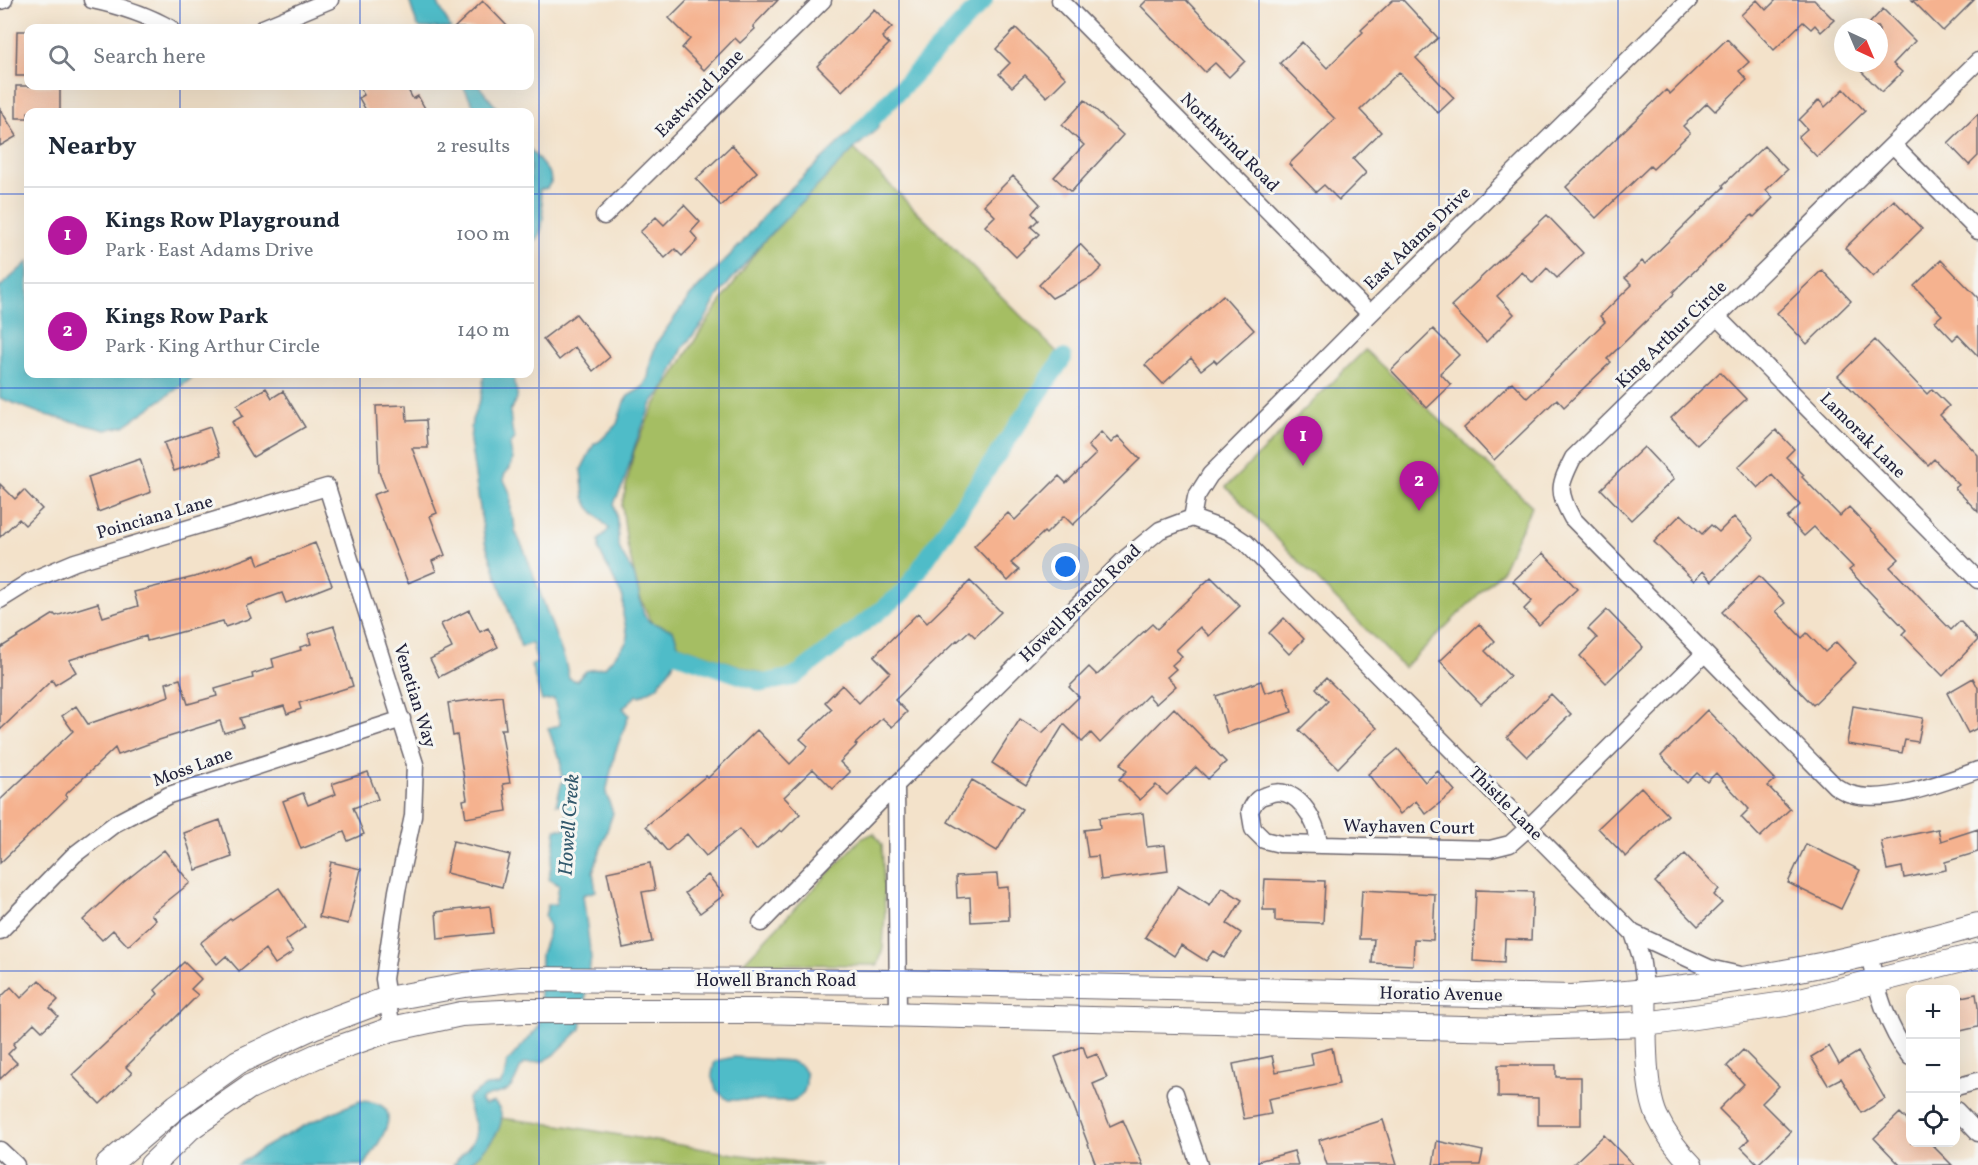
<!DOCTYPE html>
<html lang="en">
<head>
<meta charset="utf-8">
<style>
  :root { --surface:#fff; --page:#f6f6f7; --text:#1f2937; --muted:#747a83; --line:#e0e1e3; --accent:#b5179e }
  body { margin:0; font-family:Vollkorn,serif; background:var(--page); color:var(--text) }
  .controls { position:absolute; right:18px; bottom:18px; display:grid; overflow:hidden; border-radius:12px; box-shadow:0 6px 24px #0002 }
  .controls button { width:54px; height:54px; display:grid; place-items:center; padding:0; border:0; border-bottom:2px solid var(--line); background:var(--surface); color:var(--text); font:30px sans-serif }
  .compass { position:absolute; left:1834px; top:18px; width:54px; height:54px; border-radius:50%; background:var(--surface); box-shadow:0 6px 24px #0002; rotate:136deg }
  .you { position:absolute; left:1066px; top:567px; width:21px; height:21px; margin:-15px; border:4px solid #fff; border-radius:50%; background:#1a73e8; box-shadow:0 0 0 9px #1a73e833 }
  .badge { display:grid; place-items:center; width:39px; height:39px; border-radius:50%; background:var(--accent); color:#fff; font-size:20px; font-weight:700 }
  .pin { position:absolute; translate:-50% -50px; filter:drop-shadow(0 2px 3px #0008) }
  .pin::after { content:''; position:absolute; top:32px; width:21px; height:18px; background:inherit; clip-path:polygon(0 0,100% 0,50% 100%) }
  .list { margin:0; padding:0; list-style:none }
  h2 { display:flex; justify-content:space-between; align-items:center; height:78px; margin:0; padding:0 24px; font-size:26px }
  h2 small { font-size:20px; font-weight:400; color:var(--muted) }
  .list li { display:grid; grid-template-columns:39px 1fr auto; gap:18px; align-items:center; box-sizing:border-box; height:96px; padding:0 24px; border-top:2px solid var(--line) }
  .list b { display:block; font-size:22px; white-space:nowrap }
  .list p { margin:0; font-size:20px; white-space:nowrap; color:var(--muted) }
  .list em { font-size:20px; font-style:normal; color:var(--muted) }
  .icon { flex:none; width:33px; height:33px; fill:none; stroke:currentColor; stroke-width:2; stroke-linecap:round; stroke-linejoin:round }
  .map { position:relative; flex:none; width:1978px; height:1165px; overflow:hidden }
  .search { position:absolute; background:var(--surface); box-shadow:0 6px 24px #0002; left:24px; top:24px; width:510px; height:66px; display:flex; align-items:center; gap:15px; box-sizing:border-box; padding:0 21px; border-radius:12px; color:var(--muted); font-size:22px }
  .panel { position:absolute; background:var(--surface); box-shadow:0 6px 24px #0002; left:24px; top:108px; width:510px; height:270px; border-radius:12px }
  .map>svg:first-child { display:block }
  .green { fill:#a5be64; stroke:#647050; stroke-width:1.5 }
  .water { fill:#4fbcc8; stroke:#386f82; stroke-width:1.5 }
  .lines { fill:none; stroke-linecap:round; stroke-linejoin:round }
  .canal { stroke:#4fbcc8; stroke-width:18 }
  .building { fill:#f5b28f }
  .minor-casing { stroke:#6b656d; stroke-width:19 }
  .tertiary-casing { stroke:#6b656d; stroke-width:23 }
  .secondary-casing { stroke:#6b656d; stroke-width:26 }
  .minor { stroke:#fff; stroke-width:16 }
  .tertiary { stroke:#fff; stroke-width:21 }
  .secondary { stroke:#fff; stroke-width:24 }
  .grid { fill:none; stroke:#1d4ed8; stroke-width:1.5; stroke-opacity:0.55 }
  .labels { text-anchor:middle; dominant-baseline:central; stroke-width:6; stroke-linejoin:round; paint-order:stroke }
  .street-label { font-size:18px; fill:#22223b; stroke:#f6f6f2 }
  .water-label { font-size:20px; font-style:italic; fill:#32586c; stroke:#f6f6f2 }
</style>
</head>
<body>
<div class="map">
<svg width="1978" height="1165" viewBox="0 0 1978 1165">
  <rect width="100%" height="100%" fill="#f6f6f2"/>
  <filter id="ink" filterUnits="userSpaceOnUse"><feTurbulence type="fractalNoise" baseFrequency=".0167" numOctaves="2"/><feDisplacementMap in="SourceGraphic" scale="12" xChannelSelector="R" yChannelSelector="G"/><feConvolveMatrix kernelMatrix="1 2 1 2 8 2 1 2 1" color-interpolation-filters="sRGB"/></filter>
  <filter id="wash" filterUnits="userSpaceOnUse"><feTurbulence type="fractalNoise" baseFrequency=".008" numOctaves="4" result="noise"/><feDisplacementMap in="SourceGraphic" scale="24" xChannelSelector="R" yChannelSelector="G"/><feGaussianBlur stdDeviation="1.35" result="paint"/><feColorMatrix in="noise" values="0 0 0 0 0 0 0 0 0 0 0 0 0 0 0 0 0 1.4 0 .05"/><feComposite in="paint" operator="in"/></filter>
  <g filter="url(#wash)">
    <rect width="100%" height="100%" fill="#f3e2ca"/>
    <!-- green -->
    <path class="green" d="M854,149l211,211 -160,231 -118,91 -129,-44 -18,-41 -13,-53 -5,-39 12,-54 18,-41 48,-78 62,-89z
      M1365,350l167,156 -31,66 -97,96 -178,-181z
      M874,833l8,12 3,67 -2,36 -5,17 -136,-1 119,-125z
      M482,1116l77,9 175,29 87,11h-363l18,-15z"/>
    <!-- water -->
    <path class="water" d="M409,0h27l15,28h-30l-4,-3z
      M463,86h16l21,26h-23z
      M867,116l11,2 2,3 -3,8 -23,20 -92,94 -44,53 -15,27 -19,23 -20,42 -12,15 -17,42 -11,38 -10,20 4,23v17l3,9 13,22 10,41 6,7 23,8 7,19 -8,17 -15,21 -17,9 -3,-1 -14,13 6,7 -14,38 -9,40 7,20 -20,59 3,19 -13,4 8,63 -10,71 -28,27 -9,5 -21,3c-6,8 -7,20 -15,26 -9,5 -19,3 -28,10l4,5 10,-3c22,21 -11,49 -26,63h-15c10,-14 29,-24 21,-44 -3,-9 -7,-12 -6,-23l18,-12 14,-1 4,-7 3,-16 32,-35 2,-73 7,-20 1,-7 -4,-11 3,-12h8l3,-19 -10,-6c2,-17 6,-32 7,-50h9l2,-24 -11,-1 6,-22h4l2,-4 -7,-2v-17l-4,-5 -9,-26 12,-3 -6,-26 -12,2 -11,-36 6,-2 -5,-20 -11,4 -36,-105 -15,-101 2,-21 9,-23 3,-23h30c-3,13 5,14 3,24 -1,5 -5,8 -7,13 1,8 1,22 5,27l-5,7 3,14 -3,9 -6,7v5l7,15v18l3,7 1,11 10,21 40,109 4,17 7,3 10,-10 19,-4 21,-24 2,-6 -5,-22v-17l-24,-48v-10l10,-11 -20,-22 -5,-10 -3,-27 13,-26 6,-3 17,-17 7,-22 4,-6 14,-8 6,-10 3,-19 6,-17 33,-46 52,-53 27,-34z
      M530,149l20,25 1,8 -4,6 -8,2c5,16 8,46 -9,56z
      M28,262v112h170l-74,52 -18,4 -64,-16 -42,-16v-111z
      M734,1057l57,4 10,5 5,8c1,13 -1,23 -15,27l-63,-1 -12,-10 -4,-15 2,-11 2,-3z
      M360,1101c51,1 20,39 5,64h-128c37,-26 81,-47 123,-64z"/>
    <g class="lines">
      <!-- canal -->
      <path class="canal" d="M859,133l125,-133
        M655,646l108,37 31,-6 110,-85 159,-234"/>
    </g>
    <g id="blocks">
      <!-- building -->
      <path class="building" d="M687,0h91l-25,26 2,3 -15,14 -5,-5 -31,32 -22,-22 8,-9 -21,-21z
        M1147,0h39l59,61 -16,16 -14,-14 -10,9 -64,-66z
        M1393,0h10l35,38 -22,20 38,40 -16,15 -39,-41 -39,38 21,22 -28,27 13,14 -27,27 -15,-15 -8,7 -27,-28 46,-45 -55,-56 22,-21 25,26 36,-36 -2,-2z
        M1757,0l9,10 10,-10h38l20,20 -13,12 -6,-7 -4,4 -8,-7 -29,28 -33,-35z
        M1912,0h62l-31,31z
        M483,1l26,27h-55z
        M874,9l18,18 -10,10 7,7 -47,47 -25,-25z
        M1883,9l32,32 -22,23 9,8 -20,20 -29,-29h26v-36h-13z
        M1016,28l50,50 -19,19 -22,-22 -13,12 -13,-13 11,-11 -14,-14z
        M17,31h11v45h-12z
        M1727,39l22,23 -10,9 8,9 -32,31 -8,-8 -24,23 7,7 -37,36 -3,-3 -54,52 -30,-31 100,-97 4,4z
        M16,86h44v26h-32v6h-12z
        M359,86h47l7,13 5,-3 9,16h-60l-8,-14 5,-3z
        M1844,89l21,22 -48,46 -19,-20 9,-8 -8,-9 20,-20 6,7z
        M1085,100l38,35 -52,57 -17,-15 30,-32 -22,-20z
        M0,109l17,27 -17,10z
        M1978,114v42l-9,9 -21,-22z
        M732,145l25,27 -36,34 -25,-27z
        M1764,146l23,24 -21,20 7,8 -19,19 -2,-2 -79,77 1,2 -67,65 4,3 -47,45 -7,-8 -63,61 -30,-32 48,-46 15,16 78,-76 -5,-6 32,-31 -7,-7 17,-17 3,3 79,-77 -1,-2z
        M1013,176l27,28 -8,9 6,7 -7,7 8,7 -23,23 -31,-31 10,-10 -11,-11z
        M1894,200l28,29 -49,48 -28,-29z
        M684,205l16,17 -9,10 7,8 -16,16 -7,-7 -10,9 -25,-26 16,-15 8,8z
        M1547,215l36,38 -26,25 -10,-10 -14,15 -11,-11 -25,24 17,18 -28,28 -35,-36z
        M1080,244l22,23 -10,10 -40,21 -13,-13z
        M1941,260l37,38v58l-20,-21 -5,5 -18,-19 7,-6 -28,-29z
        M1822,270l29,31 -44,43 -30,-31z
        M1223,295l31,35 -37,33 -3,-3 -13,10 -10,-12 -28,26 -18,-19z
        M576,314l34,43 -17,14 -18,-24 -16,13 -16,-21z
        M1433,329l26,26 -19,18 11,12 -24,23 -36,-38z
        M1875,340l52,54 5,-5 17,17 -9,9 38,40v57l-23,-24 4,-3 -25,-26 -6,6 -90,-89z
        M1720,372l26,27 -49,46 -26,-27z
        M266,388l6,10 11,-7 22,36 -52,30 -21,-35 11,-6 -6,-11z
        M406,405l1,16 19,-1 2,28h-16l25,65 -7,3 15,39 -13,6 4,10 -28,12 -35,-88 13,-5 -7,-18 -3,-66z
        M210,427l10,29 -46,15 -10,-28z
        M1776,430l18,19 -8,8 18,18 -2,2 38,39 9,-9 50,52 -9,8 61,63 9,-9 18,19 -35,36 -41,-42 4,-4 -57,-60 4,-3 -39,-40 -10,9 -17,-18 13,-13 -28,-30 -14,13 -20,-21z
        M1101,432l10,11 7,-7 22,23 -67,66 -9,-9 -18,18 -2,-2 -33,31 8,7 -11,11 -34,-35 34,-33 7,7 44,-44 7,7 30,-29 -8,-8z
        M1644,447l30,32 -43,41 -30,-31z
        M140,459l11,33 -53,20 -10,-35z
        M0,484l15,15 9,-9 18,19 -17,16 -6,-6 -19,18z
        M1681,514l21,20 9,-9 8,7 15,-15 20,21 -42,43 -9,-10 -9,10 -40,-39z
        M315,543l17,42 -46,18 -4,-10 -36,13 5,12 -26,9 -2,-6 -76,20 -1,-5 -77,24 7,12 -21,13 -3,-5 -52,50v-82l54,-34 2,2 42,-13 5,14 35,-11 -4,-14 68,-17 53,-20 4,10z
        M1543,553l34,36 -38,36 -15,-16 8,-8 -19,-20z
        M1759,576l26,27 -9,8 26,27 5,-5 18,19 11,-10 20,21 -43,42 -91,-93z
        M1211,577l29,29 -31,30 -9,-9 -24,23 6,6 -10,9 4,4 -9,8 9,9 -20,18 -8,-9 -48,48 -9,-10 -9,9 -18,-18 -38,61 -34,-22 28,-44 22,14 37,-36 -10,-10 20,-20 8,8 55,-51 5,5z
        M970,581l31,31 -26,25 -6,-6 -11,10 -1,-1 -62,60 12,12 -15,15 -10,-9 -27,26 2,1 -17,17 10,10 -17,17 -20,-20 -29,28 16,17 -18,18 -2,-2 -24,20 -17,-21 -33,27 -19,-22 -20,17 -21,-25 60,-50 2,2 49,-48 33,34 18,-18 -8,-7 32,-30 -7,-7 17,-17 17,18 31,-31 -16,-16 44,-43 9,10z
        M469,610l11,22 8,-4 10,19 -59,30 -9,-18 22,-11 -11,-24z
        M1607,610l36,37 -37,36 -26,-27 17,-18 -9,-9z
        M1284,618l20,21 -15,15 -20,-21z
        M1479,624l16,17 -10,10 25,25 -29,28 -41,-43z
        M334,626l19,60 -54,17 2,6 -14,5 -3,-8 -44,12 3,9 -19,6 -4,-12 -61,19 -41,15 -3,-7 -50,47 2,3 -67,65v-63l73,-69 -11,-15 14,-10 12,18 81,-28 -3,-13 14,-4 8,25 29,-8 -2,-7 38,-11 -1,-4 22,-7 -2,-8 29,-9 -1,-3 11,-3 -3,-10z
        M1326,678l51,50 -39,40 -39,-38 29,-29 -12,-13z
        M1973,678l5,10v40l-10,5 -21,-40z
        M1261,681l4,12 19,-6 8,25 -65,21 -11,-37z
        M1551,694l20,20 -44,43 -20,-20z
        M502,696l4,33h-5l9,54 -7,1 4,27 -41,7 -3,-18 4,-1 -10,-64 -4,1 -5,-33z
        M1853,706l70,12 -5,24 -13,-2 -3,13 -55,-9z
        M1174,708l52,54 -18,17 -12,-12 -29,28 -11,-10 -16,15 -21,-21 8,-8 -7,-7z
        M1707,710l68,70 -7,6 22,23 -30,28 -19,-20 8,-8 -33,-36 -9,9 -10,-9 -10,10 -26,-27z
        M1398,749l27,33 13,-11 17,20 -29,23 -10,-13 -16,13 -32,-40z
        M368,772l10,27 -25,9 11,26 -16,7 -4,-9 -43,17 -18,-48 20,-8 5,12 28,-11 -4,-10z
        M972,780l50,29 -25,42 -49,-29z
        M1641,787l27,28 -42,42 -28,-29z
        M1143,813l4,34 18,-2 3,26 -67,9 -3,-24 -10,1 -4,-27 16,-2 -1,-10z
        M220,820l12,37 -36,13 -12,-37z
        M1938,829l3,12 37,-12v23l-33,10 1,8 -42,8 -2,-11 -15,3 -6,-29z
        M453,841l57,14 -8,32 -56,-14z
        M1806,844l54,26 -19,39 -53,-26z
        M164,850l26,33 -39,31 5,6 -28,26 -15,-16 -11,10 -19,-20 41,-38z
        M1685,854l34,35 -5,6 8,8 -24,23 -43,-44z
        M331,862l30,7 -13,55 -29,-7z
        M650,863l5,27 -13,2 10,50 -29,6 -16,-76z
        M997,874l1,14 10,-1 1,33 -38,2 -1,-25 -13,1 -1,-22z
        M708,875l16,20 -24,18 -15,-20z
        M1265,879l60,2 -2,42 -48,-2v-11h-12z
        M1178,886l32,20 12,-19 20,13 -15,24 14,9 -17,25 -11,-7 -7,10 -25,-16 -7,11 -29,-19z
        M279,888l26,39 -20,14 8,11 -18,12 -10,-15 -26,22 -13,-15 -9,8 -17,-21 30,-24 1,1z
        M1362,890l73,4 -2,46 -19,-1 -1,26 -41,-2 2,-24h-15z
        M1476,890l57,2 -2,48 -26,-1 -1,24 -31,-2z
        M490,906l3,27 -55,6 -2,-27z
        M184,962l17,17 -10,10 7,6 -72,72 6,6 -32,31 -28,-29 86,-81 -3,-4z
        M39,980l19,20 -8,8 8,8 -16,15 -8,-8 -21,21 2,3 -7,7 9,9 -17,16v-81l11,-11 10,11z
        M1976,994l2,13v20l-22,5v-34z
        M1083,1046l4,12 10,-4 10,24 -14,6 17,42 13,-6 20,45h-47l-41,-108z
        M1829,1046l10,18 19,-12 27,47 -23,14 -21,-35 -13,7 -17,-28z
        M1332,1048l7,36 -71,15 3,15 -27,5 -11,-55 39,-8 4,16 37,-7 -2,-12z
        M1743,1050l36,36 -17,17 29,29 -33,32 -17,-17 8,-8 -30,-30 25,-25 -17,-18z
        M1498,1065h58v12h25v48h-43v-27l-40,-1z
        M1900,1113l11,11v19h19l22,22h-52l-26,-27z
        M1383,1120l14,45h-70l-8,-25z
        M1604,1135l29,30h-61z
        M1437,1141l46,10 -3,14h-47z
        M1294,1151l4,14h-39l-1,-4z"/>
    </g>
  </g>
  <g filter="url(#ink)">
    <use href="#blocks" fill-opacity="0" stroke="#6b656d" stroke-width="1.5"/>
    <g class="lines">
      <!-- minor casing -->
      <g class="minor-casing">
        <path id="minor" d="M92,0c28,6 53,14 78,28
          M1060,0l310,314
          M0,1l4,-1
          M263,28l67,-28
          M1978,61l-405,397c-14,28 -16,32 -1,60l263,268c5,3 11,7 16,8 34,11 94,-12 127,-24
          M1893,145l85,86
          M604,216l219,-216
          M1718,318l260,262
          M1192,518l4,-21 14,-22 160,-161 319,-314
          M1192,518l36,13 18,12 387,390 8,24 5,35
          M0,600l32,-20 43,-18 252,-75 88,277 -2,52 -16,75 -13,88 8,50
          M896,785l2,230
          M1319,845c-1,-25 -24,-63 -52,-50 -3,1 -7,2 -9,4 -3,2 -6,8 -8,12l3,18 11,11 16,4 210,5 20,-5 18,-16 176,-174
          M761,923l135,-138 231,-228 33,-27 32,-12
          M0,931l74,-76 42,-32 53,-28 233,-76
          M1633,933l76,35 31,7
          M1869,954c8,37 18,73 41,103
          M1956,1087l22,-6
          M1175,1093l24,72
          M1956,1110l22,23
          M0,1150l16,15"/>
      </g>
      <!-- tertiary casing -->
      <g class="tertiary-casing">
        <path id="tertiary" d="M1646,992c0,33 -2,95 11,124 8,17 22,36 35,49"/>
      </g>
      <!-- secondary casing -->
      <g class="secondary-casing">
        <path id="secondary" d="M108,1165l69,-59 61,-44 77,-36 72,-27 77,-14 57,-6 377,3 673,15c80,-5 160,-14 239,-30 57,-11 112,-27 168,-42
          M152,1165l38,-37 59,-41 72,-33 71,-25 69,-15 63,-3h233l749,18 140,-5 139,-20 193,-49"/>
      </g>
      <!-- minor -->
      <use href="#minor" class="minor"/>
      <!-- tertiary -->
      <use href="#tertiary" class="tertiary"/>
      <!-- secondary -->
      <use href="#secondary" class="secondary"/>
    </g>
  </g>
  <!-- grid -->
  <path class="grid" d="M180,0v28M360,0v28M539,0v1165M719,0v1165M899,0v1165M1079,0v1165M1259,0v1165M1439,0v1165M1618,0v1165M1798,0v1165M180,86v26M360,86v26M0,194h28M530,194h1448M180,374v791M360,374v791M0,388h1978M0,582h1978M0,777h1978M0,971h1978"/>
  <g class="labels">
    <!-- street labels -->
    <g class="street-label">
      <text transform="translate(700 94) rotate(-45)">Eastwind Lane</text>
      <text transform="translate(1229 143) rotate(45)">Northwind Road</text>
      <text transform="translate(1418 239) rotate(-44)">East Adams Drive</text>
      <text transform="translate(1672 335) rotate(-44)">King Arthur Circle</text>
      <text transform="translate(1862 436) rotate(45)">Lamorak Lane</text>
      <text transform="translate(155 518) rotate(-16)">Poinciana Lane</text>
      <text transform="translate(1081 604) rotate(-44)">Howell Branch Road</text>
      <text transform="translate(414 696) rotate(73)">Venetian Way</text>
      <text transform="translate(193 768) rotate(-20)">Moss Lane</text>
      <text transform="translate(1505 804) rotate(45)">Thistle Lane</text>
      <text transform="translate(1409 828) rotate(1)">Wayhaven Court</text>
      <text x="776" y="981">Howell Branch Road</text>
      <text transform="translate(1441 995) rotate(1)">Horatio Avenue</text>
    </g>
    <!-- water labels -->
    <g class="water-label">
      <text transform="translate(570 825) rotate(-86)">Howell Creek</text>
    </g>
  </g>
</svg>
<div class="controls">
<button>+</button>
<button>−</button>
<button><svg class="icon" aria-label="locate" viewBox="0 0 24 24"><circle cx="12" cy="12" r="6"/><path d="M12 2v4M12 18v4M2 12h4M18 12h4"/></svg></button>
</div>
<svg class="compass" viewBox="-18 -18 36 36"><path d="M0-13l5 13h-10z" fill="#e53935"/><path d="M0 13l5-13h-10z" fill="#747a83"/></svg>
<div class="you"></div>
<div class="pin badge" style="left:1303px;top:466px">1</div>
<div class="pin badge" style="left:1419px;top:511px">2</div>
<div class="search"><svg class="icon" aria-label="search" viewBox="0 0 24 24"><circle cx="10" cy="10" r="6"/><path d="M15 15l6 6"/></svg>Search here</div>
<section class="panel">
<h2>Nearby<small>2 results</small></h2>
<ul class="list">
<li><span class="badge">1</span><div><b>Kings Row Playground</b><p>Park · East Adams Drive</p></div><em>100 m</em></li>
<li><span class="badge">2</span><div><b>Kings Row Park</b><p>Park · King Arthur Circle</p></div><em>140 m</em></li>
</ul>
</section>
</div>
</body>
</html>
